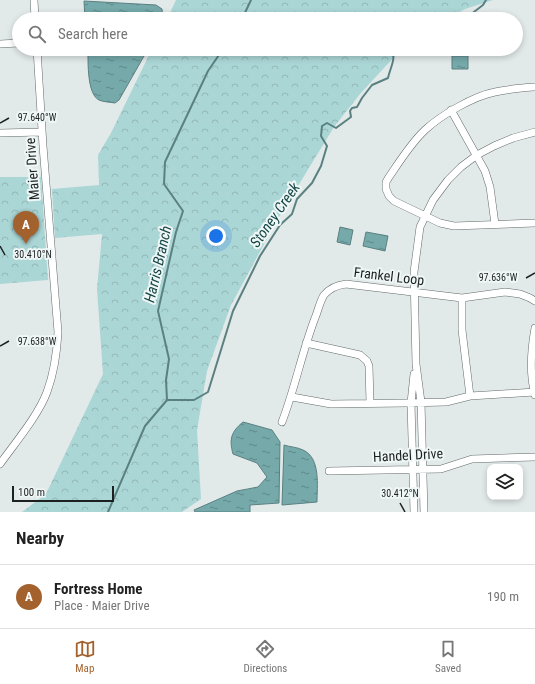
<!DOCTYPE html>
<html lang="en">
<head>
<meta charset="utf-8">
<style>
  :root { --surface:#fff; --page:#f6f6f6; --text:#222; --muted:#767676; --line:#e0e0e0; --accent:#a3622d }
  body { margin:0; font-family:"Roboto Condensed",sans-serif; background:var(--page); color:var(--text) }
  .controls { position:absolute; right:12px; bottom:12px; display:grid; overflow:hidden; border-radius:8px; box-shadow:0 2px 6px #0003 }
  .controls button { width:36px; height:36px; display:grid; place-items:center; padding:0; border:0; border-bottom:1px solid var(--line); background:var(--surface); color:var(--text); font:20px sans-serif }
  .scale { position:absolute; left:12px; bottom:10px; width:102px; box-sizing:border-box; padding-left:4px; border:2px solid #1d2020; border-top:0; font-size:11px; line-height:14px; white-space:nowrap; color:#1d2020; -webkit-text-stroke:3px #eff6f6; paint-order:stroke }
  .you { position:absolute; left:216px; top:236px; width:14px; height:14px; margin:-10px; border:3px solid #fff; border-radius:50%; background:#1a73e8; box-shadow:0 0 0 6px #1a73e833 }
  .badge { display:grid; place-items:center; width:26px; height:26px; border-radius:50%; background:var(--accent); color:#fff; font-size:13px; font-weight:700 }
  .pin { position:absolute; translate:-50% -33px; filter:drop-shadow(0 1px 2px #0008) }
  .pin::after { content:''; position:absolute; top:21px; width:14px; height:12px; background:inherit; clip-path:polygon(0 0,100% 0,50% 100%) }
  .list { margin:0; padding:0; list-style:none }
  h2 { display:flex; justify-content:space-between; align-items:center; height:52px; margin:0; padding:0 16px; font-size:17px }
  h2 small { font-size:13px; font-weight:400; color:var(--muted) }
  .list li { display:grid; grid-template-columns:26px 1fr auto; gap:12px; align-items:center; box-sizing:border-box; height:64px; padding:0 16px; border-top:1px solid var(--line) }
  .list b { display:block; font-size:15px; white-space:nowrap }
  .list p { margin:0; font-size:13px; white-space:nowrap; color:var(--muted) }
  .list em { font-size:13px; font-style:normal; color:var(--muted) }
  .icon { flex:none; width:22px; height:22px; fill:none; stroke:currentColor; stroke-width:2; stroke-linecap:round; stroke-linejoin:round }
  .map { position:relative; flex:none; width:535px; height:512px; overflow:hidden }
  .search { position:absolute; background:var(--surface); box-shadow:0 2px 6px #0003; left:12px; right:12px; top:12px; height:44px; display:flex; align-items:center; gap:10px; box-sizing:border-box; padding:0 14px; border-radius:22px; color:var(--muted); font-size:15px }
  .sheet { height:116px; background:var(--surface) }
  nav { display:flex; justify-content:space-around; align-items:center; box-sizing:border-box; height:56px; border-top:1px solid var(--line); background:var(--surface); font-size:11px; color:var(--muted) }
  nav a { display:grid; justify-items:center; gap:2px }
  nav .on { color:var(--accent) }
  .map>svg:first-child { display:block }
  .park { fill:url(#park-crowns) }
  .water { fill:url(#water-ripples); stroke:#5b8081 }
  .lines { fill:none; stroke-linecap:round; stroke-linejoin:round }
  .stream { stroke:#5b8081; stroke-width:2 }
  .minor-casing { stroke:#636969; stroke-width:8 }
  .minor { stroke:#fff; stroke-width:7 }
  .ticks { fill:none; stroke:#1d2020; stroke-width:1.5 }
  .labels { text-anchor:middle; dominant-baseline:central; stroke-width:4; stroke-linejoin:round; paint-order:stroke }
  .street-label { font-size:14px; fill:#1d2020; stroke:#eff6f6 }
  .water-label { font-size:15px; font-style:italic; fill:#164647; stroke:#eff6f6 }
  .ticks-label { font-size:10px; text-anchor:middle; fill:#1d2020; stroke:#eff6f6; stroke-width:4; stroke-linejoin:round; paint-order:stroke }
</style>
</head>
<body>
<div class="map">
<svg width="535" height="512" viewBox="0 0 535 512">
  <defs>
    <pattern id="park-crowns" width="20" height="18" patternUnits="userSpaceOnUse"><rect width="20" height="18" fill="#abd6d6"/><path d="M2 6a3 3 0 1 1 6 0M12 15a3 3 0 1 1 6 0" fill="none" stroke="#93b7b7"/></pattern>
    <pattern id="water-ripples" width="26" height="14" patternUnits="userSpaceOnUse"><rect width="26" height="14" fill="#75a9aa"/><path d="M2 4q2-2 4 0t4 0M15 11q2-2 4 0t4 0" fill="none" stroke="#5f898a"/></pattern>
  </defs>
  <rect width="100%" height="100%" fill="#e2e9e9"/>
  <!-- park -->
  <path class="park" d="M176,0h317l-28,9 -18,10h-280z
    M152,49h252l-8,6 -36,39 -26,33 -58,95 -45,83 -24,66 -10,59 4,69 -19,13h-160l24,-18 57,-120 -6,-85 5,-55 -47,4 -3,-49 47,-4 -1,-30 13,-22z
    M0,177h41l7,103 -48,4z"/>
  <!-- water -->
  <path class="water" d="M84,1l72,4 6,4 1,10h-78z
    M88,49h60l-29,51 -4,3c-5,-1 -12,-1 -16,-3 -12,-6 -11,-38 -11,-51z
    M452,56h16v13h-16z
    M340,227l13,3 -3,15 -13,-3z
    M366,232l22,4 -3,15 -22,-5z
    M243,422l29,8 8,12 -1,61 -29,2v7h-55l-1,-2 43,-19 21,-4 9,-10 -10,-14 -24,-9c-4,-15 -2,-22 10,-32z
    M284,445c6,2 13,2 19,5 18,8 14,36 14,52l-35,3z"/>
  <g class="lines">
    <!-- stream -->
    <path class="stream" d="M242,19l9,-19
      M398,19l2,-4 5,-1 6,2 20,-1h39l13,-10 3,-5
      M168,400h26l14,-8 25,-81 27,-55 20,-31 12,-11 5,-15 15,-16 9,-17 6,-20 -6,-10 1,-10 5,-3 9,5 15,-11 -1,-6 2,-3 5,-1 5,-9 10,-13 16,-7c2,-10 9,-20 3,-29
      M108,512l37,-86 22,-26 -1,-20 3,-21 -11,-48 18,-79 7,-21 -19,-27 1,-22 43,-91 15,-22"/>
    <!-- minor casing -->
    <g class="minor-casing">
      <path id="minor" d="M34,0l1,19
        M0,44l19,-1
        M535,87c-13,1 -27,2 -40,5 -21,4 -54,23 -70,38 -14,13 -25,31 -36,47l-3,5v7l3,7 5,5 46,22 14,3 81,-3
        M451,110l34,61 5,16 5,37
        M0,133l42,-1
        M462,298v32l8,66
        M535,328c-4,22 -6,45 0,67
        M306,343l54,12 7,6 2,5 1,37
        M292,397l39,7 75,-1 40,-1 24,-6 65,-4
        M282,422c13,-34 20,-70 33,-104 3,-7 5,-17 9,-23 6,-7 13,-10 22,-11l116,14 43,-6 15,2 10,4 5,3
        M0,464c15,-21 38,-48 47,-72 7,-19 10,-40 11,-60l-15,-186 -6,-97
        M329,471l112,-2 31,-10 63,-2
        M414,512l-3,-109 3,-29
        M424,512l-3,-110 -5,-38 -2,-92 6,-45 13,-27 15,-20 13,-13 16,-12 17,-9 19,-8 22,-6"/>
    </g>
    <!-- minor -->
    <use href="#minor" class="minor"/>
  </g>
  <!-- ticks -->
  <path class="ticks" d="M0,123l9,-5M0,246l5,9M526,278l9,-5M0,346l9,-5M400,503l5,9"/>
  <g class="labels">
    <!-- street labels -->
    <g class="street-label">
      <text transform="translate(32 169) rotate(-94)">Maier Drive</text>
      <text transform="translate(389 276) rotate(7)">Frankel Loop</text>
      <text transform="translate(408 455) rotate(-3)">Handel Drive</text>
    </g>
    <!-- water labels -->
    <g class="water-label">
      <text transform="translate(275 215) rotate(-55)">Stoney Creek</text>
      <text transform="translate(158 264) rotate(-77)">Harris Branch</text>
    </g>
  </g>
  <g class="ticks-label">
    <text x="37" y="121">97.640°W</text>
    <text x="33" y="258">30.410°N</text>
    <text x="498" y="281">97.636°W</text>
    <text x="37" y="345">97.638°W</text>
    <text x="400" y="497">30.412°N</text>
  </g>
</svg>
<div class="controls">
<button><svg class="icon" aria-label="layers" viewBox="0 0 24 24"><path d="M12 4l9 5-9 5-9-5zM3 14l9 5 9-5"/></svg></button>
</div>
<div class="scale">100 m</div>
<div class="you"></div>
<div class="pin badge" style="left:26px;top:244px">A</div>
<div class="search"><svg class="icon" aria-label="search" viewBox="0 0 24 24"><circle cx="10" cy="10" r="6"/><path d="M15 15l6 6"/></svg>Search here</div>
</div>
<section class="sheet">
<h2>Nearby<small></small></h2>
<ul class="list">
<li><span class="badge">A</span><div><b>Fortress Home</b><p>Place · Maier Drive</p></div><em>190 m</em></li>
</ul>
</section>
<nav>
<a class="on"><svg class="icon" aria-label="map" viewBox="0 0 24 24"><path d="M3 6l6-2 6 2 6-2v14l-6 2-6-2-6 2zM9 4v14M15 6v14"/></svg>Map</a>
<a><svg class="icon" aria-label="directions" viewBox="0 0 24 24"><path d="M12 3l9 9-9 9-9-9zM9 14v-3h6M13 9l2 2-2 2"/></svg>Directions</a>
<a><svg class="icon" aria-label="saved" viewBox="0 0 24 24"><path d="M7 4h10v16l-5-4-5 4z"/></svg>Saved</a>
</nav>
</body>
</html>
